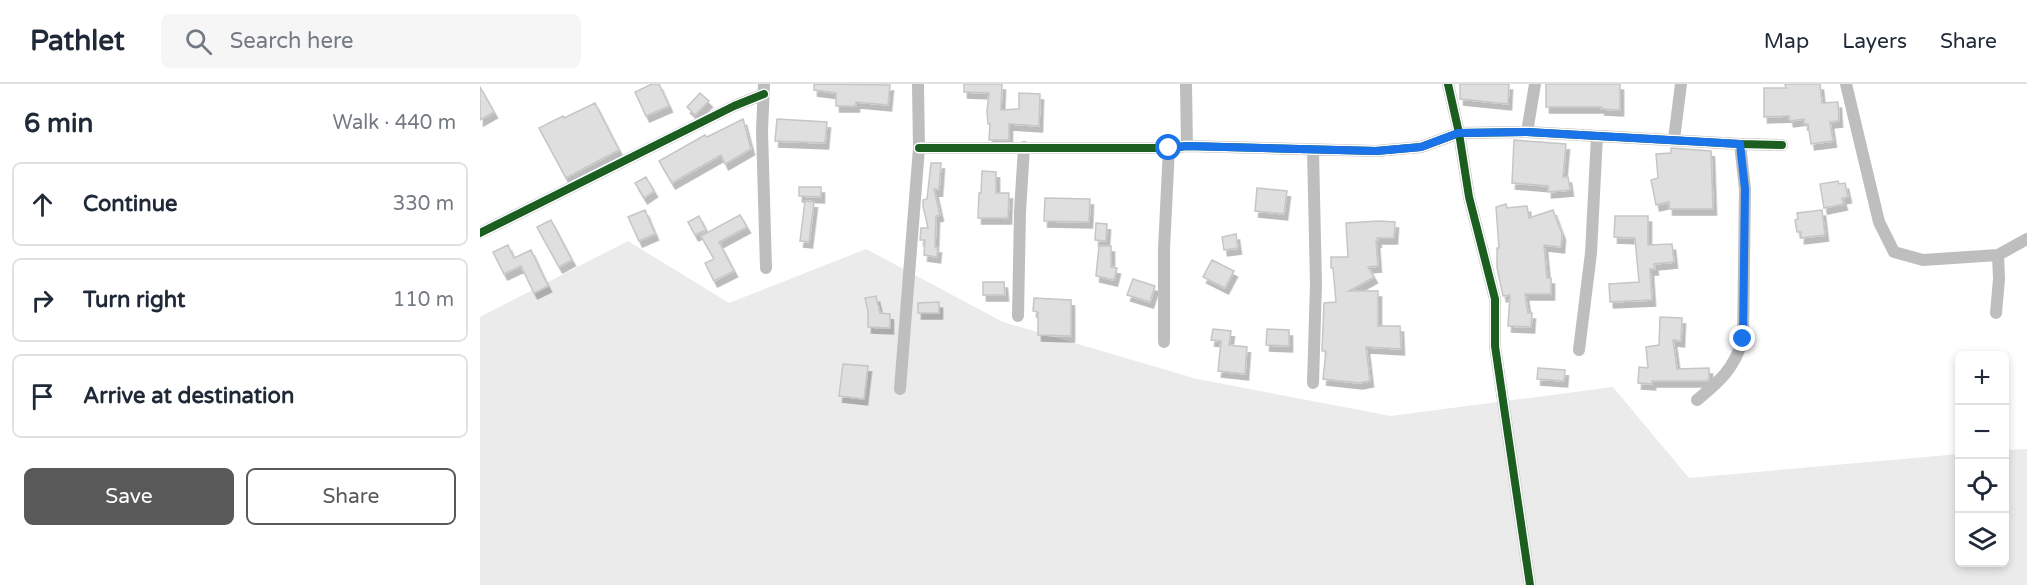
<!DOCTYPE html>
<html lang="en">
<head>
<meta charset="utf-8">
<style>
  :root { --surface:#fff; --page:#f6f6f7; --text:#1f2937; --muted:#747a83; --line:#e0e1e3; --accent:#595959 }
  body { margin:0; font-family:"Varela Round",sans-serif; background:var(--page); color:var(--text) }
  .controls { position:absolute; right:18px; bottom:18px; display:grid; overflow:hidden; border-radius:9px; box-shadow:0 3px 9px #0003 }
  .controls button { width:54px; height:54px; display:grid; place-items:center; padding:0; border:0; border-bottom:2px solid var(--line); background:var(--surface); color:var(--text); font:30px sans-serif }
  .stop { position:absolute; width:18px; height:18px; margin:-14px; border:4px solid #1a73e8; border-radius:50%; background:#fff }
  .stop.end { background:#1a73e8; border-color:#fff; box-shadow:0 2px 6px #0008 }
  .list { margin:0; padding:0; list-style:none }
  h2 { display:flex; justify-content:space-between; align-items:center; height:78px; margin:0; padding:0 24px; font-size:26px }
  h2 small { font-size:20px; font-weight:400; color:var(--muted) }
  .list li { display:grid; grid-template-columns:39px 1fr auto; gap:18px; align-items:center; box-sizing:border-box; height:84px; margin:0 12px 12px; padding:0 12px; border:2px solid var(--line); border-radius:9px }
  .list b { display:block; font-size:22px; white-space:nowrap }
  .list em { font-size:20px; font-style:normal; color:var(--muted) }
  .actions { display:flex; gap:12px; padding:18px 24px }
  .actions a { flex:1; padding:14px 0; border:2px solid var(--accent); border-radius:9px; text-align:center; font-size:21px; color:var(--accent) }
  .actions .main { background:var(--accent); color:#fff }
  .icon { flex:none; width:33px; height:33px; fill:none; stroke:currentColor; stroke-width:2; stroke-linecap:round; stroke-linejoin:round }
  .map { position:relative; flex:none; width:1547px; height:501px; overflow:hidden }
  header { display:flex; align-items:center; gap:36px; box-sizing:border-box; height:84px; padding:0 30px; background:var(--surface); border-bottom:2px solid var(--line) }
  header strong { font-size:28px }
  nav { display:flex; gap:33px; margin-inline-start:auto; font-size:21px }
  .search { width:420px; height:54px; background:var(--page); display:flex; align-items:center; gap:15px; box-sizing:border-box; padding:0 21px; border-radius:9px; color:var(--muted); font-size:22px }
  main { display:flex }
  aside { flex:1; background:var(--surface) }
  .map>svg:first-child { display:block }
  .green { fill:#ebebeb }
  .building { fill:#dfdfdf; stroke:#c6c6c6; stroke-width:1.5; filter:url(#shadow) }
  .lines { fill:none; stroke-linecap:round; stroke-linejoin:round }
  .street { stroke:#bebebe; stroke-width:12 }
  .cycleway-casing { stroke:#fff; stroke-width:11 }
  .cycleway { stroke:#1b5e20; stroke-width:8 }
  .route { stroke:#1a73e8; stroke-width:8 }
</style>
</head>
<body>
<header>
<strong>Pathlet</strong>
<div class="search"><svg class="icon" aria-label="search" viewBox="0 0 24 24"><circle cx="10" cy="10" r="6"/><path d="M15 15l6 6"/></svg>Search here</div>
<nav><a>Map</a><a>Layers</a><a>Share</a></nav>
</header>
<main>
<aside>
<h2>6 min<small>Walk · 440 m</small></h2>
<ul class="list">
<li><svg class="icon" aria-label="ahead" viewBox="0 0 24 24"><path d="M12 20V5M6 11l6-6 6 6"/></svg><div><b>Continue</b></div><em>330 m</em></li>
<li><svg class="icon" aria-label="right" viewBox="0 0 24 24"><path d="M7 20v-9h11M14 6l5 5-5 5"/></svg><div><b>Turn right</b></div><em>110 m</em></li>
<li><svg class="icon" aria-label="arrive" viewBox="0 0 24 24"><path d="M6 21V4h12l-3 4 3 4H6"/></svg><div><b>Arrive at destination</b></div></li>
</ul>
<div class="actions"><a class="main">Save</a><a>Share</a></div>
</aside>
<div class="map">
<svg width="1547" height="501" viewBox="0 0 1547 501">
  <defs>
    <filter id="shadow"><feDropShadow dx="3.5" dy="6" stdDeviation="0" flood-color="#0004"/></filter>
  </defs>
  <rect width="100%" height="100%" fill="#fff"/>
  <!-- green -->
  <path class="green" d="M148,157l101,62 137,-54 137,73 194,57 194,37 222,-29 76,91 270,-24 1,108h44l1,-112 22,-1v136h-1547v-268z"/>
  <!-- building -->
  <path class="building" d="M172,0h7l10,22 -23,10 -11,-24z
    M334,0l76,1 -2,20 -32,-3v4h-20v-13l-22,-3z
    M484,0h38l-1,26 18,-1v-16l21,1 -1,32 -30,-2v16h-20l1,-16h-2l-1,-13 2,-18 -25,-1z
    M980,0h49l-1,20 -48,-5z
    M1066,0h74v26l-19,-1 1,-2h-56z
    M1305,0h35l2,19 16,-1 1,19 -9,1 3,19 -22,3 -3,-20h-4v-5l-14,2 -1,-5 -25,1v-29h22z
    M0,3l14,25 -14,8z
    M220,9l9,8 -14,14 -8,-8z
    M115,19l24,47 -53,28 -27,-50 24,-12 1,2z
    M263,35l8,30 -26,15 -4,-9 -49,28 -13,-22 46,-26 2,2z
    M297,35l50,3 -2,21 -50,-2z
    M1034,56l52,4 -3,33h5l2,13 -22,2v-6l-36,-3z
    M1191,64l40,3 2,58h-44v-7l-13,3 -5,-25 7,-2 -2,-24 15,-1z
    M451,79h10l-2,27 -5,-1 6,26 -4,1 -1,31h3l-1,10 -13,-2 1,-15h-5l1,-12h7l-5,-22v-6l4,-1z
    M502,87l14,1v21h13l-1,25h-30l1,-25h2z
    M166,93l8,14 -10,7 -9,-15z
    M1358,97l1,3 6,-1 3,14 -6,1 2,6 -20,4 -4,-24z
    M319,103h22v10l-22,-1z
    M777,104l30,3 -3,23 -29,-3z
    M565,114l45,1 -1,23 -45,-1z
    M325,117l9,1 -5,40 -9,-1z
    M1026,120l1,4 20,-2 2,12 24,-8 9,24 -1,13 -17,-2 3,33h4v16h-26l3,19h4l-1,14 -23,-1 2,-31 -7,1 -6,-28v-20h2l-3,-41z
    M165,126l10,24 -16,7 -11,-24z
    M1342,126l3,25 -24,3v-6h-4l-2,-12 3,-1 -1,-6z
    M260,131l7,12 -28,15 15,29 -20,10 -9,-18 9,-4 -13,-23z
    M219,132l7,14 -11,5 -7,-13z
    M1135,132h33v29l24,-1 2,18 -20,2 1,5h-5l2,31 -42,2 -1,-18 30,-2 -4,-44 -21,-1z
    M71,136l21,40 -13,7 -22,-40z
    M899,137l16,1 -1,16h-17l1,3h-2l2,25 -10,1 6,10 -25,14h29v35h22l1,23 -35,-2 4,34 -11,2 -36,-4 3,-28h-4l2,-48 12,-1 -3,-34h-2v-11h17l-2,-34z
    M616,139l11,1 -1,17 -11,-1z
    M756,150l2,14 -14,2 -2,-13z
    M28,161l6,13 17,-8 17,36 -14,7 -13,-27 -17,8 -11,-22z
    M619,162h12v21l6,1 -3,12 -18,-4z
    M732,176l22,11 -9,17 -22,-11z
    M653,195l22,7 -5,16 -23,-7z
    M503,198h21l1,13h-22z
    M396,212l4,17 10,1v14l-22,-1v-16l-3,-13z
    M554,214l37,2v36l-33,-1v-23l-5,-1z
    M459,218v11h-21v-10z
    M1180,233l22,1 -1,23 -8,-1 4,29 32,-1v10l-2,3h-55v3l-14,-1 1,-16 9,1 -2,-21 13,-2z
    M733,245l18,2 -2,14 18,2 -2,27 -27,-3 3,-30 -10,-1z
    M787,245l22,1v16l-23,-1z
    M363,280l25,2 -4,33 -25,-3z
    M1058,284l27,2 -1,11 -27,-2z"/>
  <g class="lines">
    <!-- street -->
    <path class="street" d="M284,0l-2,47 4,137
      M706,0l1,62
      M968,0l11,49 10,64 26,102v47l35,239
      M1366,0l33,138 15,30 29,8 75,-5 29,-16
      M1047,48l8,-48
      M1194,55l7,-55
      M439,64h250l18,-2 189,5 45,-4 38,-14 68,-1 213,12 42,1
      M833,66l3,134 -3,99
      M0,149l254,-127 30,-12
      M1516,229l3,-34 -1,-24
      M538,232l2,-104 4,-65
      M684,258v-93l5,-101
      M1099,266l12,-97 6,-117
      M420,305l19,-241 -1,-64
      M1217,316c23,-19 37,-31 46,-61l2,-150 -5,-45"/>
    <!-- cycleway casing -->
    <g class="cycleway-casing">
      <path id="cycleway" d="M968,0l11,49 10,64 26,102v47l35,239
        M439,64h250l18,-2 189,5 45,-4 38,-14 68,-1 213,12 42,1
        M0,149l254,-127 30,-12"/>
    </g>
    <!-- cycleway -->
    <use href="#cycleway" class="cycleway"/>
  </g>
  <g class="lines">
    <!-- route -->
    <path class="route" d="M689,64l18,-2 189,5 45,-4 37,-14 69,-1 213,12 5,45 -2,150"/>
  </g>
</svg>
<div class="controls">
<button>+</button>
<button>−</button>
<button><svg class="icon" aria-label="locate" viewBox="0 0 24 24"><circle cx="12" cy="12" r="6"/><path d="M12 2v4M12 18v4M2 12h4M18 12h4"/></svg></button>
<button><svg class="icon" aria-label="layers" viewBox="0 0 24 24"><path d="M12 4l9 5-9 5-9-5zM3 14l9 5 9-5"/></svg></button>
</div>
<div class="stop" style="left:689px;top:64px"></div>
<div class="stop end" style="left:1263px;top:255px"></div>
</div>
</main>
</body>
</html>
